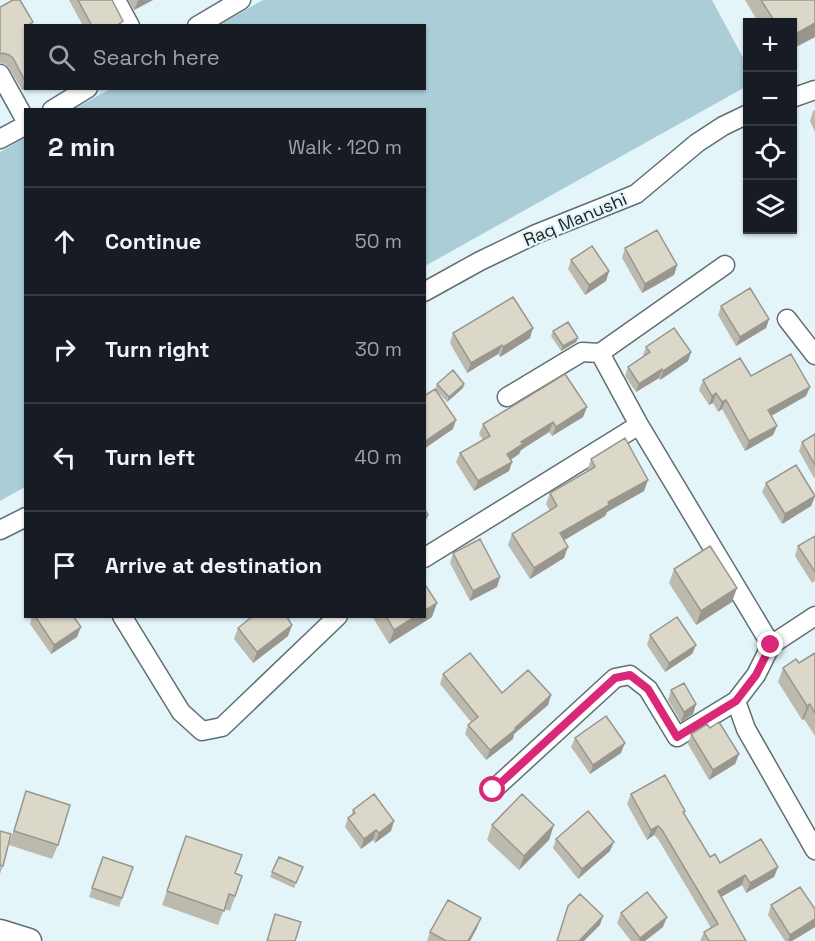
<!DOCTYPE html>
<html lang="en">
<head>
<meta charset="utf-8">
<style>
  :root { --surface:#171b24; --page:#242831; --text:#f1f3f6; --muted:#9ea1a6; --line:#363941 }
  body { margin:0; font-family:"Space Grotesk",sans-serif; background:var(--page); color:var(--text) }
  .controls { position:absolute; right:18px; top:18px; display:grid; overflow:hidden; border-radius:0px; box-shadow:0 2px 4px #0004 }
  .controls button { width:54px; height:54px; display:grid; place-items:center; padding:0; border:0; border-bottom:2px solid var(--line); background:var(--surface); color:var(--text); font:30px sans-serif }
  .stop { position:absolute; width:18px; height:18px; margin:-14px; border:4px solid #db2777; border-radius:50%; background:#fff }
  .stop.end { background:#db2777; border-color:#fff; box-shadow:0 2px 6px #0008 }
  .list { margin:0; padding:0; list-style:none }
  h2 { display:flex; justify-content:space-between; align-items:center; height:78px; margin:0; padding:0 24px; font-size:26px }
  h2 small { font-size:20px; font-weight:400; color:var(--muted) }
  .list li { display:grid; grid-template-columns:39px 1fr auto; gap:18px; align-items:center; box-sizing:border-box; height:108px; padding:0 24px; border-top:2px solid var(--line) }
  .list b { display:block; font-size:22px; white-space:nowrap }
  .list em { font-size:20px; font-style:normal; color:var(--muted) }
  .icon { flex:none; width:33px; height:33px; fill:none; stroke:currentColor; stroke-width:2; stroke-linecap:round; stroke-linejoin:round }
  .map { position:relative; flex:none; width:815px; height:941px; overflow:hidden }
  .search { position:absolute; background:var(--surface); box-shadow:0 2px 4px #0004; left:24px; top:24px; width:402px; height:66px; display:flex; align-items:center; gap:15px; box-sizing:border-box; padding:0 21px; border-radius:0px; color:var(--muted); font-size:22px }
  .panel { position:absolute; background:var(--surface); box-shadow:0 2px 4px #0004; left:24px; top:108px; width:402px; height:510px; border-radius:0px }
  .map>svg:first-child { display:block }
  .green { fill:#aacdd7 }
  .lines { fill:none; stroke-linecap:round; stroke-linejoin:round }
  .street-casing { stroke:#606f73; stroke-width:21 }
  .secondary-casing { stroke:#606f73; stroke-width:27 }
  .street { stroke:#fff; stroke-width:18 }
  .secondary { stroke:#fff; stroke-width:24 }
  .wall { fill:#bcbaae }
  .shaded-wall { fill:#99978d }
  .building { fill:#dbd8ca; stroke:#99978d; stroke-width:1.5 }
  .route { stroke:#db2777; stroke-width:8 }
  .labels { text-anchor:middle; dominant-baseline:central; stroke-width:4.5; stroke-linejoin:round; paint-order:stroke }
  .street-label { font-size:18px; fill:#1d2325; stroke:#e4f5fa }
</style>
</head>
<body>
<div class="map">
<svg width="815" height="941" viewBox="0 0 815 941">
  <rect width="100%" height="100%" fill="#e4f5fa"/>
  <!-- green -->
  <path class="green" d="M263,0h449l35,65v21l-322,180 -1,-156 -350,-1 36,-20 314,-1v-62l-205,-1z
    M25,137v350l-25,14v-349z"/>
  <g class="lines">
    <!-- street casing -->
    <g class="street-casing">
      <path id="street" d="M116,0l14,26
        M197,26l44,-26
        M0,74l26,47
        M792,98l23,-8
        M52,110l36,-22
        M0,139l26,-14
        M424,292l56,-31 56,-27 100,-40 61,-51 26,-17 25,-12
        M787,319l28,36
        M600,353l39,72 132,220
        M507,397l75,-45 18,1 125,-88
        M0,530l26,-13
        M424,558l215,-133
        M122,616l59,96 21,19 20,-4 116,-111
        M736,701l10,28 69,121
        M493,790l122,-112 15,-3 18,14 29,48 59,-36 20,-26 15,-30 44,-29"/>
    </g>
    <!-- secondary casing -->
    <g class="secondary-casing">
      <path id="secondary" d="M0,932l29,9"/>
    </g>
    <!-- street -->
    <use href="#street" class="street"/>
    <!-- secondary -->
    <use href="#secondary" class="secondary"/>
  </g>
  <!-- wall -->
  <path class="wall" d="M69,0h43l10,26h-39z
    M128,0h25l-19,10z
    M745,0h70v37l-23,12v-27h-34z
    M0,7l33,15 -2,4h-5v62l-4,2 -13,-22 -4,-4 -5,-1z
    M815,110v22l-5,-11 3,-10z
    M625,248l52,17 -3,10 -32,18 -20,-35z
    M571,260l38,11 -3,10 -21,14 -17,-26z
    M721,306l48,13 -3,9 -30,18 -18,-31z
    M553,331l25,7 -2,4 -15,9 -10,-15z
    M453,333l77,5 -30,19 -2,-3 -31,19 -17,-30z
    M646,347l45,5 -3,9 -28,19 -1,-2 -23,14 -11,-16 3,-9 16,-11 -1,-1z
    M703,380l107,7 -4,9 -35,20 6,10 -4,9 -28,16 -23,-42 -4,3 -5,-9 -4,2 -10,-15z
    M437,384h27l-1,4 -16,14 -12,-13z
    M587,407l-4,10 -31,19 -3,-4 -28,18 -2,4 -8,6 1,2 -3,9 -35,20 -18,-29 4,-9 23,-13 -4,-6 4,-10z
    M815,434v43l-1,1 -15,-27 3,-9z
    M591,459l53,32 -37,21 -2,4 -41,24v18l-34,21 -22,-34 4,-11 38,-23 -4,-7 4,-11 37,-21v-1z
    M766,483l49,13 -4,10 -29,18 -20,-32z
    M815,536v45l-3,2 -17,-27 3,-10z
    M453,553l47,24 -3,10 -27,14 -20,-38z
    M674,569l58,33 -36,23 -27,-42z
    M437,603l-5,14 -43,27 -17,-28h52z
    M32,616h41l4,21 -26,17 -21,-30z
    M253,616h39l-4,4 4,5 -4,11 -35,27 -19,-24 4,-11z
    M650,635l46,10 -4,9 -27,18 -18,-27z
    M815,653v83l-11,-17 -2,1 -24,-38 5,-14 16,-5z
    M443,674l59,19 49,2 -3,10 -34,29 -1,5 -27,21 -21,-26 3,-9 3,-3 -31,-38z
    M671,690l25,14 -3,10 -12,8 -13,-22z
    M710,728l29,26 -4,10 -26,16 -21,-36 3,-10z
    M575,738l46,15 -31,21 -19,-27z
    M26,791l32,54 -6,14 -43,-14z
    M631,794l54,17 -1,3 26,43 10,6 58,4 -4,10 -28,16 -4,-8 -21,12 25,44h-46l4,-9 7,-4 -53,-89 -4,-4 -7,5 -20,-36z
    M353,810l38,21 -16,12 -2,-3 -12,9 -16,-22 3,-9 3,-2z
    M492,825l57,15 -30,30 -32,-30z
    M0,831l3,35 -3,8z
    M186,836l49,37 7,3 -12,35 -6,-2 -6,16 -56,-20z
    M556,839l54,12 -32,28 -25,-31z
    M103,857l30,10 -14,40 -30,-10z
    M303,867l-9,21 -24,-11 2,-5z
    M771,905l44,4v18l-23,14h-7l-17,-26z
    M621,913l42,14 -18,14h-14l-14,-18z
    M477,928l-7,13h-43l3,-9z"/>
  <!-- shaded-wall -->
  <path class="shaded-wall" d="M139,0h14l-19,10 4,-9z
    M815,23v14l-23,12v-13z
    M25,81l1,7 -4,2z
    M677,265l-3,10 -32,18 3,-9z
    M609,271l-3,10 -21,14 4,-10z
    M769,319l-3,9 -30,18 4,-9z
    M533,328l-3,10 -30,19 3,-10z
    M578,338l-2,4 -15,9 2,-5z
    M502,345l-4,9 -31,19 4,-10z
    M691,352l-3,9 -28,19 3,-9z
    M662,369l-3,9 -23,14 3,-8z
    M464,384l-1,4 -16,14 2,-5z
    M810,387l-4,9 -42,24 4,-10z
    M716,393l-3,10 -4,2 3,-9z
    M726,400l-4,9 -4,3 4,-10z
    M587,407l-4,10 -31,19 4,-9z
    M456,420l-3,9 -29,20v-7z
    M553,422l-4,10 -28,18 -2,4 -15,10 3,-10 14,-12z
    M777,426l-4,9 -28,16 4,-10z
    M512,462l-3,9 -35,20 4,-10z
    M648,480l-4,11 -37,21 -2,4 -49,29 4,-12 48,-31z
    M815,496l-4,10 -29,18 3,-10z
    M428,515l-4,10v-8z
    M568,547l-4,11 -34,21 4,-11z
    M500,577l-3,10 -27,14 3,-10z
    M737,588l-5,14 -36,23 5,-14z
    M437,603l-5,14 -43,27 5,-14 22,-14h8v-5z
    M292,625l-4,11 -35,27 4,-11z
    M81,627l-4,10 -26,17 3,-9z
    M696,645l-4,9 -27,18 4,-9z
    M551,695l-3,10 -34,29 -1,5 -27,21 4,-10z
    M696,704l-3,10 -12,8 3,-10z
    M810,704l-6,15 -2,1 5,-14z
    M625,743l-4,10 -31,21 3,-9z
    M739,754l-4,10 -26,16 4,-10z
    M394,821l-3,10 -16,12 4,-10z
    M554,825l-5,15 -30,30 5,-14z
    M658,826l-4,9 -7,5 4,-10z
    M376,830l-3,10 -12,9 3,-10z
    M614,842l-4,9 -32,28 4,-10z
    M778,867l-4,10 -28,16 4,-10z
    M745,875l-3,10 -28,16 4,-10z
    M603,916l-3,9 -16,16h-5z
    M667,917l-4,10 -18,14h-6l1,-3z
    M481,918l-4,10 -7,13h-2z
    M815,919v8l-23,14h-4l2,-6z"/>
  <!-- building -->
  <path class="building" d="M13,0h7l13,22 -3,2 1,2h-5l-1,55 -12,-23 -4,-3 -6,-2 -3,1v-47z
    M78,0h34l11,21 -7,5h-24z
    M761,0h54v23l-23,13v-14h-17z
    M657,230l20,35 -32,19 -20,-36z
    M592,246l17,25 -20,14 -18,-25z
    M750,288l19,31 -29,18 -19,-31z
    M513,297l20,31 -30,19 -1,-2 -31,18 -18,-30z
    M568,322l10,16 -15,8 -10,-15z
    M674,328l17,24 -28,19 -1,-2 -23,15 -11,-17 22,-15 -4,-5z
    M791,354l19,33 -42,23 9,16 -28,15 -23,-41 -4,2 -6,-9 -4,3 -9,-16 37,-22 11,18z
    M453,370l11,14 -15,13 -12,-13z
    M565,374l22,33 -31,20 -3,-5 -32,20 2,2 -16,10 5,8 -34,19 -18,-28 30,-17 -7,-12z
    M435,389l21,31 -32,22v-46z
    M815,434v31l-13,-23z
    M625,438l23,42 -40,22 1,3 -49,28 8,14 -34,21 -22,-34 45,-28 -7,-13 45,-26 -4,-8z
    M796,465l19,31 -30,18 -19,-31z
    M424,508l4,7 -4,2z
    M815,536v36l-17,-26z
    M480,539l20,38 -27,14 -20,-38z
    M710,546l27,42 -36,23 -27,-42z
    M424,583l13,20 -13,8z
    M35,616h38l8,11 -27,18z
    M253,616h33l6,9 -35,27 -19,-24z
    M386,616h30l-22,14z
    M677,617l19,28 -27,18 -19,-28z
    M470,653l32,40 26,-23 23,25 -36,33 1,1 -26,21 -22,-25 10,-8 -35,-43z
    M815,653v60l-5,-9 -3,2 -24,-38 13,-9 3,4z
    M684,683l12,21 -12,8 -13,-22z
    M606,716l19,27 -32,22 -18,-27z
    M719,722l20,32 -26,16 -22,-36 16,-10 3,4z
    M665,775l20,36 -2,1 27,45 5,-3 5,9 41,-24 17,28 -28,16 -5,-8 -27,16 28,50h-37l-5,-9 14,-8 -56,-94 -4,-4 -7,4 -20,-36z
    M26,791l44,14 -12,40 -44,-14z
    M374,794l20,27 -15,12 -3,-3 -12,9 -16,-21 7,-5 -2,-3z
    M522,794l32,31 -30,31 -32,-31z
    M588,811l26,31 -32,27 -26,-30z
    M0,831l11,3 -8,32 -3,-1z
    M186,836l56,19 -7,18 7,3 -7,20 -6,-2 -5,17 -57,-20z
    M103,857l30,10 -11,31 -30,-10z
    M279,857l24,10 -7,16 -24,-11z
    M800,887l15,22v10l-25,16 -19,-30z
    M647,892l20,25 -27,21 -19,-25z
    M580,894l23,22 -24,25h-22l11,-35z
    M448,900l33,18 -13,23h-22l-16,-9z
    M275,914l26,8 -6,19h-28z"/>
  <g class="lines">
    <!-- route -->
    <path class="route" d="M493,790l122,-112 15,-3 18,14 29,48 59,-36 20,-26 15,-30"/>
  </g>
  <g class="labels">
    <!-- street labels -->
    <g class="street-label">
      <text transform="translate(575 219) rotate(-23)">Raq Manushi</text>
    </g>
  </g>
</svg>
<div class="controls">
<button>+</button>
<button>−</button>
<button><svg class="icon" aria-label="locate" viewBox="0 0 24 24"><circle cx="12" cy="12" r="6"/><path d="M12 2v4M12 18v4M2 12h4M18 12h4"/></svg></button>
<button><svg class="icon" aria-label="layers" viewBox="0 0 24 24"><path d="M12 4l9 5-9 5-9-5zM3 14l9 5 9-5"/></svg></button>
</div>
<div class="stop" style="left:493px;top:790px"></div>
<div class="stop end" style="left:771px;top:645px"></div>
<div class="search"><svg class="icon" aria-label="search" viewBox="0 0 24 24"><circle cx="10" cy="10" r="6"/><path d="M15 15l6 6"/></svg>Search here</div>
<section class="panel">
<h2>2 min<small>Walk · 120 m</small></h2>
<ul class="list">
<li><svg class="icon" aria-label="ahead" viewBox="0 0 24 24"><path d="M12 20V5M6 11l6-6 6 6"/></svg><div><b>Continue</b></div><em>50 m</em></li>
<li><svg class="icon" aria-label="right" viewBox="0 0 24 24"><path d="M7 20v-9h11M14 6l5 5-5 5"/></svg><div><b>Turn right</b></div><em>30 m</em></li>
<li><svg class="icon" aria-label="left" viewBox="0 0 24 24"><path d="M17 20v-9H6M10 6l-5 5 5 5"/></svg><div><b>Turn left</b></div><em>40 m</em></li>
<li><svg class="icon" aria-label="arrive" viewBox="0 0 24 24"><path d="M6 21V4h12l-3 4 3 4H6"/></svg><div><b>Arrive at destination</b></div></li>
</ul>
</section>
</div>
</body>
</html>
